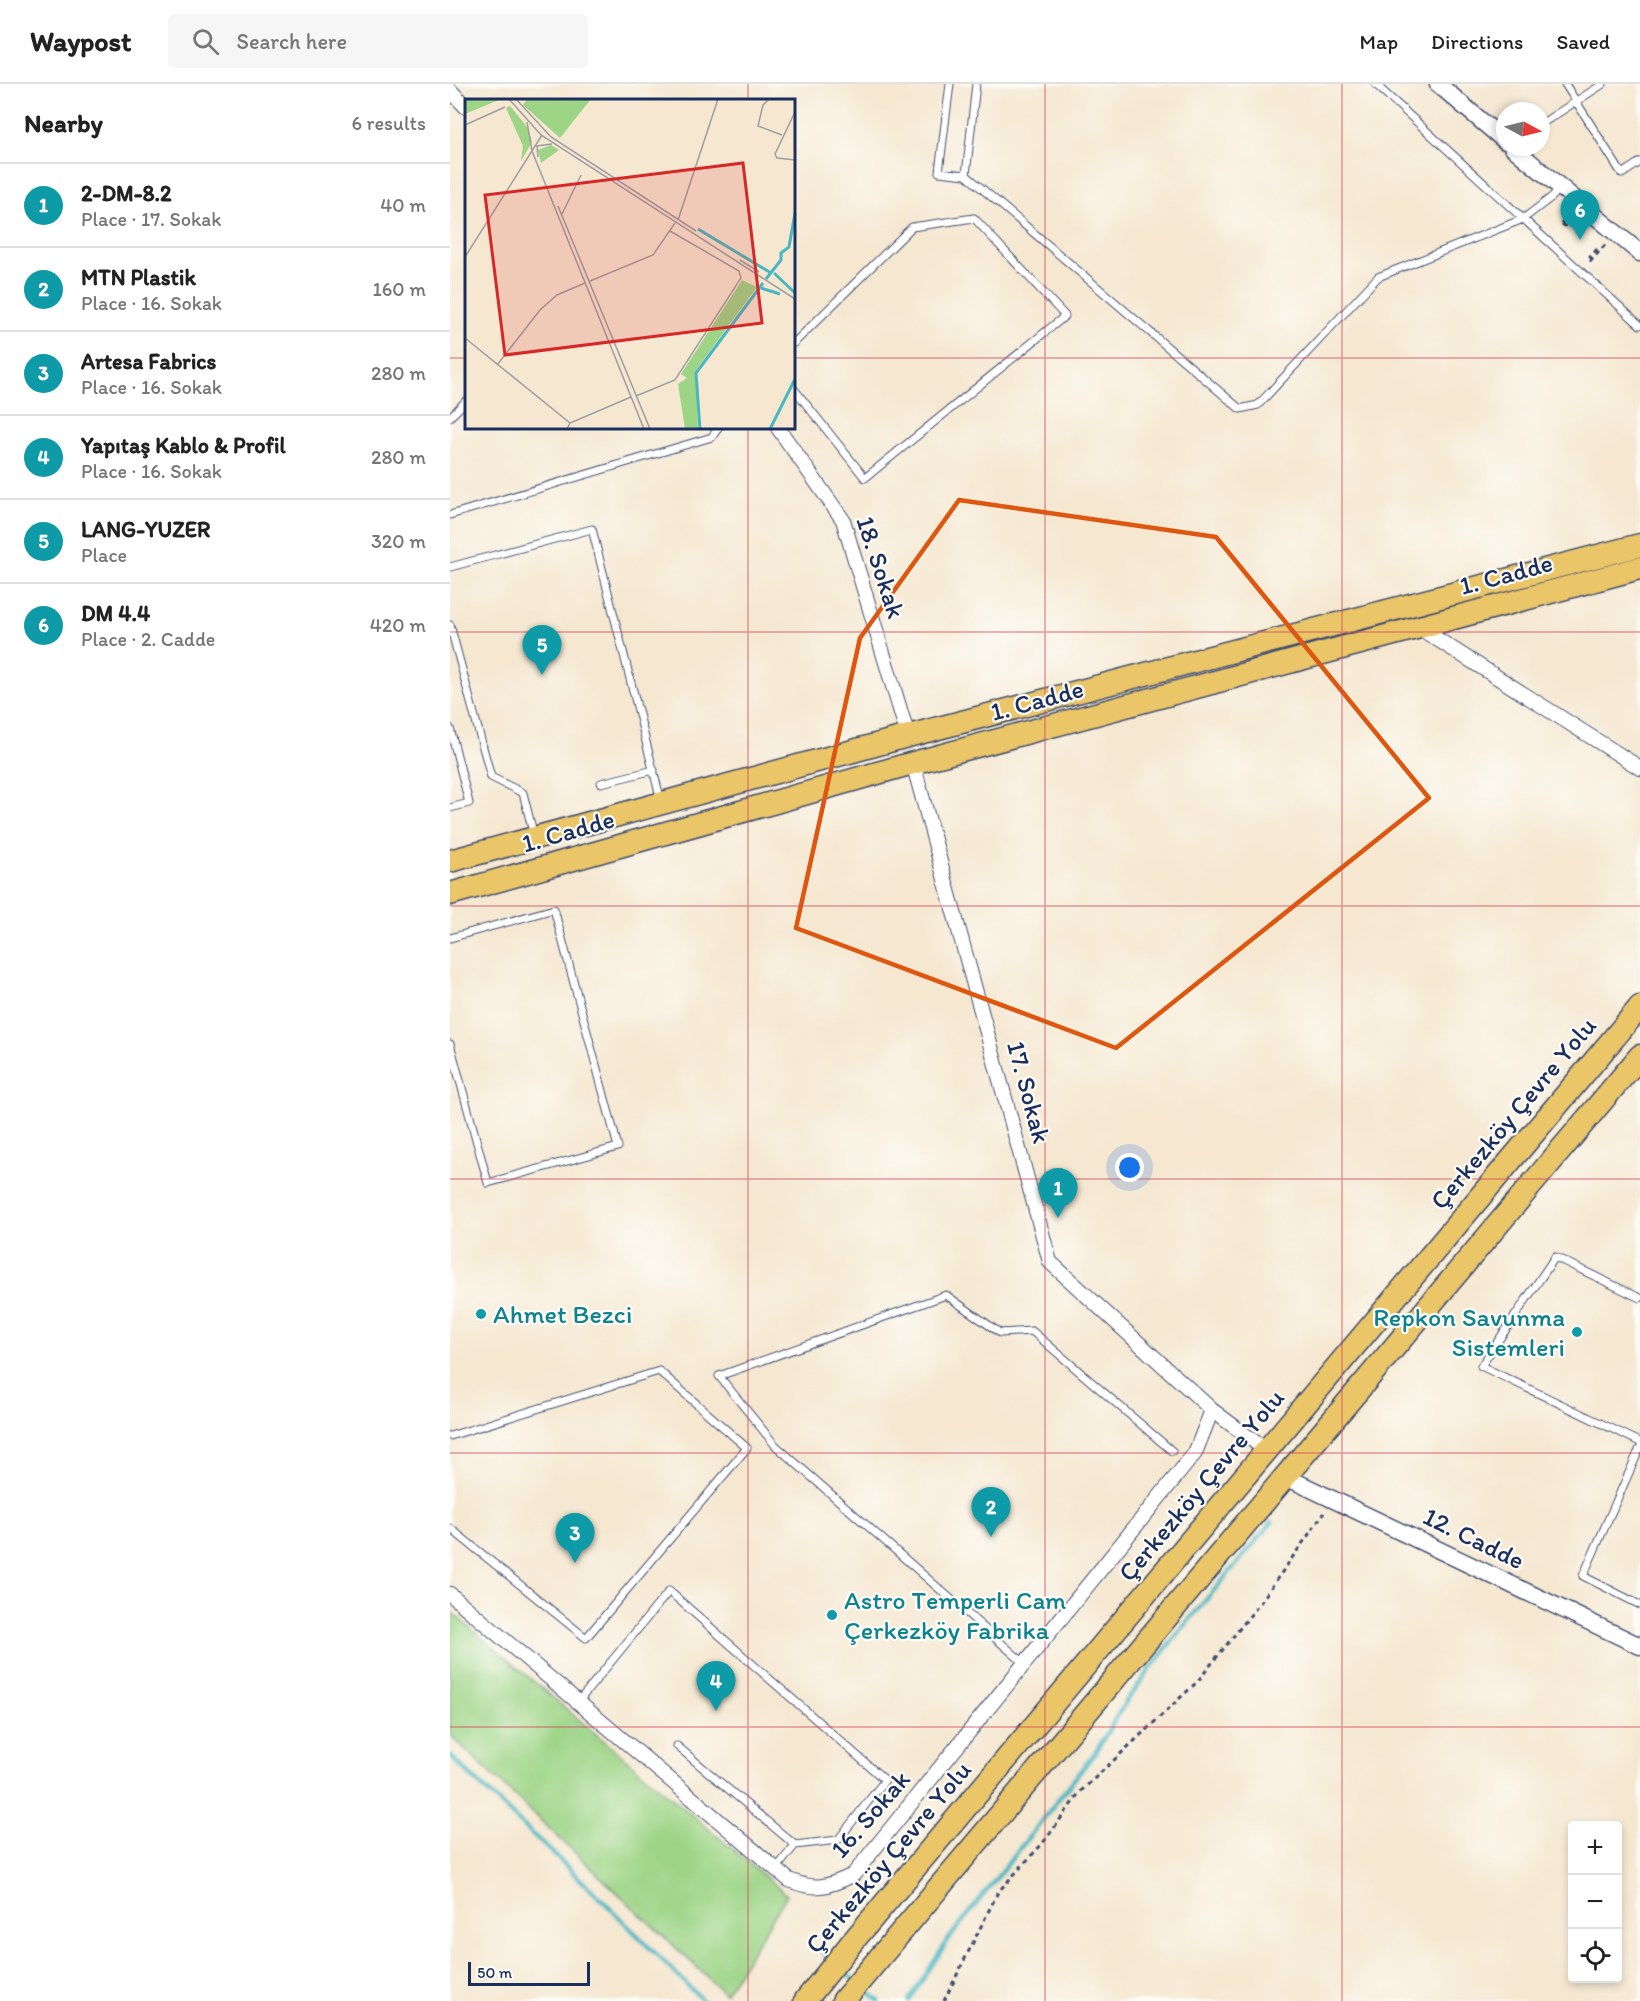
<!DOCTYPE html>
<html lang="en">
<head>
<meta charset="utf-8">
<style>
  :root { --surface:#fff; --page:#f6f6f6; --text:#222; --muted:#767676; --line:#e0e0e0; --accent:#d1495b }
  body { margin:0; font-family:Itim,sans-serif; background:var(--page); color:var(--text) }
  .controls { position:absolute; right:18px; bottom:18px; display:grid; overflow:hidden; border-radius:6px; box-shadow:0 3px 9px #0003 }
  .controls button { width:54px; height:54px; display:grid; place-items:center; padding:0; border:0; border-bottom:2px solid var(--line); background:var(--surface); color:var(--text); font:30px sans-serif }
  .compass { position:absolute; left:1046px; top:18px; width:54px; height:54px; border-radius:50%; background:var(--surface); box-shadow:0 3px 9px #0003; rotate:97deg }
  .scale { position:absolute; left:18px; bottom:15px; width:122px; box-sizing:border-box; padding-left:6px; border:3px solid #1b2f5e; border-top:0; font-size:16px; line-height:21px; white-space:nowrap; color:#1b2f5e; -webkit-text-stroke:4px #fdfcf7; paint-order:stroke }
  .you { position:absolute; left:680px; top:1084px; width:21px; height:21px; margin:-15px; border:4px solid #fff; border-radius:50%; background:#1a73e8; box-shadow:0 0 0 9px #1a73e833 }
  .badge { display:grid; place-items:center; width:39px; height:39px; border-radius:50%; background:var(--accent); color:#fff; font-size:20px; font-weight:700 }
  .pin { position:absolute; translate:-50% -50px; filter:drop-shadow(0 2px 3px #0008) }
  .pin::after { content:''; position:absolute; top:32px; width:21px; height:18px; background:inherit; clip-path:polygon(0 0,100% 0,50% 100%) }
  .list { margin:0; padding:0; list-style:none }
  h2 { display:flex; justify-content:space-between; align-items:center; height:78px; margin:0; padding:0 24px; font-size:26px }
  h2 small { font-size:20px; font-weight:400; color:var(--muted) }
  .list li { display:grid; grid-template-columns:39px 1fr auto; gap:18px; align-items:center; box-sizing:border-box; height:84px; padding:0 24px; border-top:2px solid var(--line) }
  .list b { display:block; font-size:22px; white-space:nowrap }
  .list p { margin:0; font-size:20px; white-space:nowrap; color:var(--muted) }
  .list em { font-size:20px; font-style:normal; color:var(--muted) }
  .icon { flex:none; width:33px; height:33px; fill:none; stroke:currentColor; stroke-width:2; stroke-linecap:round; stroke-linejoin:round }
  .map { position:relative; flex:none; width:1190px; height:1917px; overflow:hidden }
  header { display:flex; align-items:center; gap:36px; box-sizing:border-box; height:84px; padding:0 30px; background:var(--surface); border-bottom:2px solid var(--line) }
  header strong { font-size:28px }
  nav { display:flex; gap:33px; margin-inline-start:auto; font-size:21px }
  .search { width:420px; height:54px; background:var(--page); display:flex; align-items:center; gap:15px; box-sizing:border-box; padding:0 21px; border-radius:6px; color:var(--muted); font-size:22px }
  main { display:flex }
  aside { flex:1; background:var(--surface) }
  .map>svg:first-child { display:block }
  .green { fill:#9dd486; stroke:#5c8272; stroke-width:1.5 }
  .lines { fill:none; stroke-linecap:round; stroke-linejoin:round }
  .stream { stroke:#48b7c2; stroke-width:4.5 }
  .service-casing { stroke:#3c4b6f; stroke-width:9 }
  .minor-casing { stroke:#3c4b6f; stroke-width:16 }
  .tertiary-casing { stroke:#3c4b6f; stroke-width:19 }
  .primary-casing { stroke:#3c4b6f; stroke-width:25 }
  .trunk-casing { stroke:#3c4b6f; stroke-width:25 }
  .path { stroke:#3c4b6f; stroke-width:3; stroke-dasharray:4.5 4.5; stroke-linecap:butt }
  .service { stroke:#fff; stroke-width:7 }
  .minor { stroke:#fff; stroke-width:14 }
  .tertiary { stroke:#fff; stroke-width:16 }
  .primary { stroke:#ebc669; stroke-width:22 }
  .trunk { stroke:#ebc669; stroke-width:22 }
  .marked { fill:none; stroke:#de5710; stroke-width:4.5; stroke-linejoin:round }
  .grid { fill:none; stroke:#d1495b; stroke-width:1.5; stroke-opacity:0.55 }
  .culture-dot { fill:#0f9aa8; stroke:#fdfcf7; stroke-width:2 }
  .labels { text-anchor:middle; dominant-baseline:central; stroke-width:4.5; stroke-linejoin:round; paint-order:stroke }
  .street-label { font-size:26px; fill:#1b2f5e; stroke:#fdfcf7 }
  .culture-label { font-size:26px; fill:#0d838f; stroke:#fdfcf7; text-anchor:start }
  .inset-river { fill:none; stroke:#48b7c2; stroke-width:3 }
  .inset-road { fill:none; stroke:#9e9da2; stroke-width:1.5 }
  .view { fill:#d62828; fill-opacity:0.15; stroke:#d62828; stroke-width:3 }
  .inset-edge { fill:none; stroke:#1b2f5e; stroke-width:3 }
</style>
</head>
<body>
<header>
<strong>Waypost</strong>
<div class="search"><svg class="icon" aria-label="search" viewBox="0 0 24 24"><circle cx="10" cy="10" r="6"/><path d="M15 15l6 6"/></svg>Search here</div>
<nav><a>Map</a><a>Directions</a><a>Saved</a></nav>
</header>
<main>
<aside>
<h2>Nearby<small>6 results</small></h2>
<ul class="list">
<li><span class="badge" style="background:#0f9aa8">1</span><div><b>2-DM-8.2</b><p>Place · 17. Sokak</p></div><em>40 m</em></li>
<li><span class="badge" style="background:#0f9aa8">2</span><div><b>MTN Plastik</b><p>Place · 16. Sokak</p></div><em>160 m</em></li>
<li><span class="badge" style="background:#0f9aa8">3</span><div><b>Artesa Fabrics</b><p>Place · 16. Sokak</p></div><em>280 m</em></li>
<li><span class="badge" style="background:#0f9aa8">4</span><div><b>Yapıtaş Kablo &amp; Profil</b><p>Place · 16. Sokak</p></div><em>280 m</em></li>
<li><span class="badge" style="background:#0f9aa8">5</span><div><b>LANG-YUZER</b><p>Place</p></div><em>320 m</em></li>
<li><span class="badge" style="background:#0f9aa8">6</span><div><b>DM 4.4</b><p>Place · 2. Cadde</p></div><em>420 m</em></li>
</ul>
</aside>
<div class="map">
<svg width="1190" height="1917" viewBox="0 0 1190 1917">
  <rect width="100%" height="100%" fill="#fdfcf7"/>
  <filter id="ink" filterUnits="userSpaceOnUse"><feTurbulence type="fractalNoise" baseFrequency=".0167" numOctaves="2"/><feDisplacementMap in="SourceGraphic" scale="12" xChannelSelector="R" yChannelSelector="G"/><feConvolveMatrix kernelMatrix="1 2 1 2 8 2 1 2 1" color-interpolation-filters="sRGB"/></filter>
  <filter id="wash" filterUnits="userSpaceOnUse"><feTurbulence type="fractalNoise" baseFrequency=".008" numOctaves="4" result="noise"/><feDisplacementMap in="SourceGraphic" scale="24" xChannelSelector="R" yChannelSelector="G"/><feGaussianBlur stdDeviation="1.35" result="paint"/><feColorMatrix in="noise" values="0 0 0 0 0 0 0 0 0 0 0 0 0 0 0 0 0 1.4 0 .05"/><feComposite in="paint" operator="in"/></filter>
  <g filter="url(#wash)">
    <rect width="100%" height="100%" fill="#f5e7d0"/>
    <!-- green -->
    <path class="green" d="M0,1527l337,284 -62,99 -275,-259z"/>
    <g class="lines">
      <!-- stream -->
      <path class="stream" d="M0,1672l153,145 100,100
        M369,1865l10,9
        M390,1883l14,13
        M413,1903l16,14
        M459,1917l39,-61 146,-186c13,-19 23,-41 37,-59 43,-60 93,-116 141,-173"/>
    </g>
  </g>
  <g filter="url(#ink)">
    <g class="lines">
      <!-- service casing -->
      <g class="service-casing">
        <path id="service" d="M500,0l-11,88 27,3 10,-91
          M925,0l265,241
          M1115,0l57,90 18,-12
          M1091,40l62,-40
          M516,91l274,234 18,-4 120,-128 145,-58 30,-23 7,-9
          M344,259l118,-116 62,-9 91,98 -200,162 -71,-89
          M0,333l16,-16
          M0,431l262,-78 6,-9
          M0,483l142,-38 69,272
          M0,541l41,152 32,16 11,43
          M0,644l19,75 -19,5
          M151,699l53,-13
          M0,854l104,-29 64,238 -130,36 -38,-139
          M1190,1214l-85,-41 -74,109 159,76
          M0,1352l209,-65 88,77 -161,190 -136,-110
          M1190,1364l-57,128 57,29
          M574,1579l-249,-218 -56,-69 227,-81 54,38 32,-2 140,120
          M128,1618l91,-111 216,189 -47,60 -43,5 -118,-99
          M326,1785l19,-24"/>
      </g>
      <!-- minor casing -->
      <g class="minor-casing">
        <path id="minor" d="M0,6l16,17
          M328,344l65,92 65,216
          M968,543l222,141
          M463,679l137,499 162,148 55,41
          M0,1510l339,286c26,11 39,7 64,-5l342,-422 17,-43"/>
      </g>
      <!-- tertiary casing -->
      <g class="tertiary-casing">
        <path id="tertiary" d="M988,0l67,57
          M1062,63l128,106
          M836,1393l354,169"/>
      </g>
      <!-- primary casing -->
      <g class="primary-casing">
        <path id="primary" d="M0,777l458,-125 732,-191
          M0,810l463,-131 727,-195"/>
      </g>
      <!-- trunk casing -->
      <g class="trunk-casing">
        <path id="trunk" d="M355,1917l44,-55 791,-939
          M393,1917l797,-945"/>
      </g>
      <!-- path -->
      <path class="path" d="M1111,140l8,-8
        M1112,140l6,4
        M1142,175l-2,-2 9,-10 -1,-1
        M1140,178l15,-17
        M494,1917l54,-109 45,-49 37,-51 117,-110 63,-79 64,-90"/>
      <!-- service -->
      <use href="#service" class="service"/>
      <!-- minor -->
      <use href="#minor" class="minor"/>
      <!-- tertiary -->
      <use href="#tertiary" class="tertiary"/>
      <!-- primary -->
      <use href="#primary" class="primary"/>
      <!-- trunk -->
      <use href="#trunk" class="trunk"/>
    </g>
  </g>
  <!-- marked area -->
  <path class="marked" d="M509,416l257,37 213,261 -313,250 -320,-120 64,-290z"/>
  <!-- grid -->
  <path class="grid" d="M298,0v16M595,0v1917M892,0v1917M0,274h16M344,274h846M298,344v1573M0,548h1190M0,822h1190M0,1095h1190M0,1369h1190M0,1643h1190"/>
  <!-- markers -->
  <g class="culture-dot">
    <circle cx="31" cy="1230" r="6"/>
    <circle cx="1127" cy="1248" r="6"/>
    <circle cx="382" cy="1531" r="6"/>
  </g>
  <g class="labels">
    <!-- street labels -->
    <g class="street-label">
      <text transform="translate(431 483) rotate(72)">18. Sokak</text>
      <text transform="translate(1056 490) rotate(-15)">1. Cadde</text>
      <text transform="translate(587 616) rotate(-15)">1. Cadde</text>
      <text transform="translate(118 747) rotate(-16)">1. Cadde</text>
      <text transform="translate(579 1008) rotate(75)">17. Sokak</text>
      <text transform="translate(1063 1029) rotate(-50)">Çerkezköy Çevre Yolu</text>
      <text transform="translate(751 1401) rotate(-50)">Çerkezköy Çevre Yolu</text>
      <text transform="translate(1024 1454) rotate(26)">12. Cadde</text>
      <text transform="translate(420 1730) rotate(-49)">16. Sokak</text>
      <text transform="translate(438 1773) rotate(-50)">Çerkezköy Çevre Yolu</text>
    </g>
    <!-- culture labels -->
    <g class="culture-label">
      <text x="43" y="1230">Ahmet Bezci</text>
      <text x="1115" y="1233" text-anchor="end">Repkon Savunma<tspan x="1115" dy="30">Sistemleri</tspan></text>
      <text x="394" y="1516">Astro Temperli Cam<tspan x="394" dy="30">Çerkezköy Fabrika</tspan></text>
    </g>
  </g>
  <!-- overview -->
  <g transform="translate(15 15)">
    <rect width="330" height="330" fill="#f5e7d0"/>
    <path d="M0,0h36l-36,15zM62,0h64l-31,39 -37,-33zM45,7l18,22 4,14 -11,19 2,-15 -17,-38zM86,46l8,5 -18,13 -3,-13zM277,181l15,7 -61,83 2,59h-13l-7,-45 9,-6 -6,-4z" fill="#9dd486"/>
    <path class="inset-river" d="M233,130l73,44M309,174l21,20M301,180l15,-19v-7l8,-6 6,-34M296,189l19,6M235,330l-4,-56 67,-90M305,330l25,-50"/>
    <path class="inset-road" d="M44,0l32,36 254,164M51,0l35,38 145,94M304,0l-6,6 -5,21 24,9M330,13l-20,42 2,4 18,2M62,23l5,29 112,278M0,26l40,-18M73,58l-1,-11 15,-2M93,107l92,223M97,115l19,-39M213,121l40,-121M0,158l77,-122M275,161l19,12M125,182l63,-26 22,-32M0,239l105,85M32,266l43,-55 17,-15 28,-12M171,297l39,-16 66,-102 -2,-7 -69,-40M102,330l3,-6 61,-26"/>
    <path class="view" d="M278,64l19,160 -257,32 -20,-160z"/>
    <rect width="330" height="330" class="inset-edge"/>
  </g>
</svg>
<div class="controls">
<button>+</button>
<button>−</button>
<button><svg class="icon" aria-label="locate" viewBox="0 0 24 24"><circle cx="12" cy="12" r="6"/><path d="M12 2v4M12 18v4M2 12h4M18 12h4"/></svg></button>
</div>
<svg class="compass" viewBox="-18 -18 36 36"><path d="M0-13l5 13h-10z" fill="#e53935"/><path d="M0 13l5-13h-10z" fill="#767676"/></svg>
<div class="scale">50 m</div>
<div class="you"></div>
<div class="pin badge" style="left:608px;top:1134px;background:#0f9aa8">1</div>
<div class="pin badge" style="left:541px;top:1453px;background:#0f9aa8">2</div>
<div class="pin badge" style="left:125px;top:1479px;background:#0f9aa8">3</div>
<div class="pin badge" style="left:266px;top:1627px;background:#0f9aa8">4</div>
<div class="pin badge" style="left:92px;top:591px;background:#0f9aa8">5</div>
<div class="pin badge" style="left:1130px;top:156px;background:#0f9aa8">6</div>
</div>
</main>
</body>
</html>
